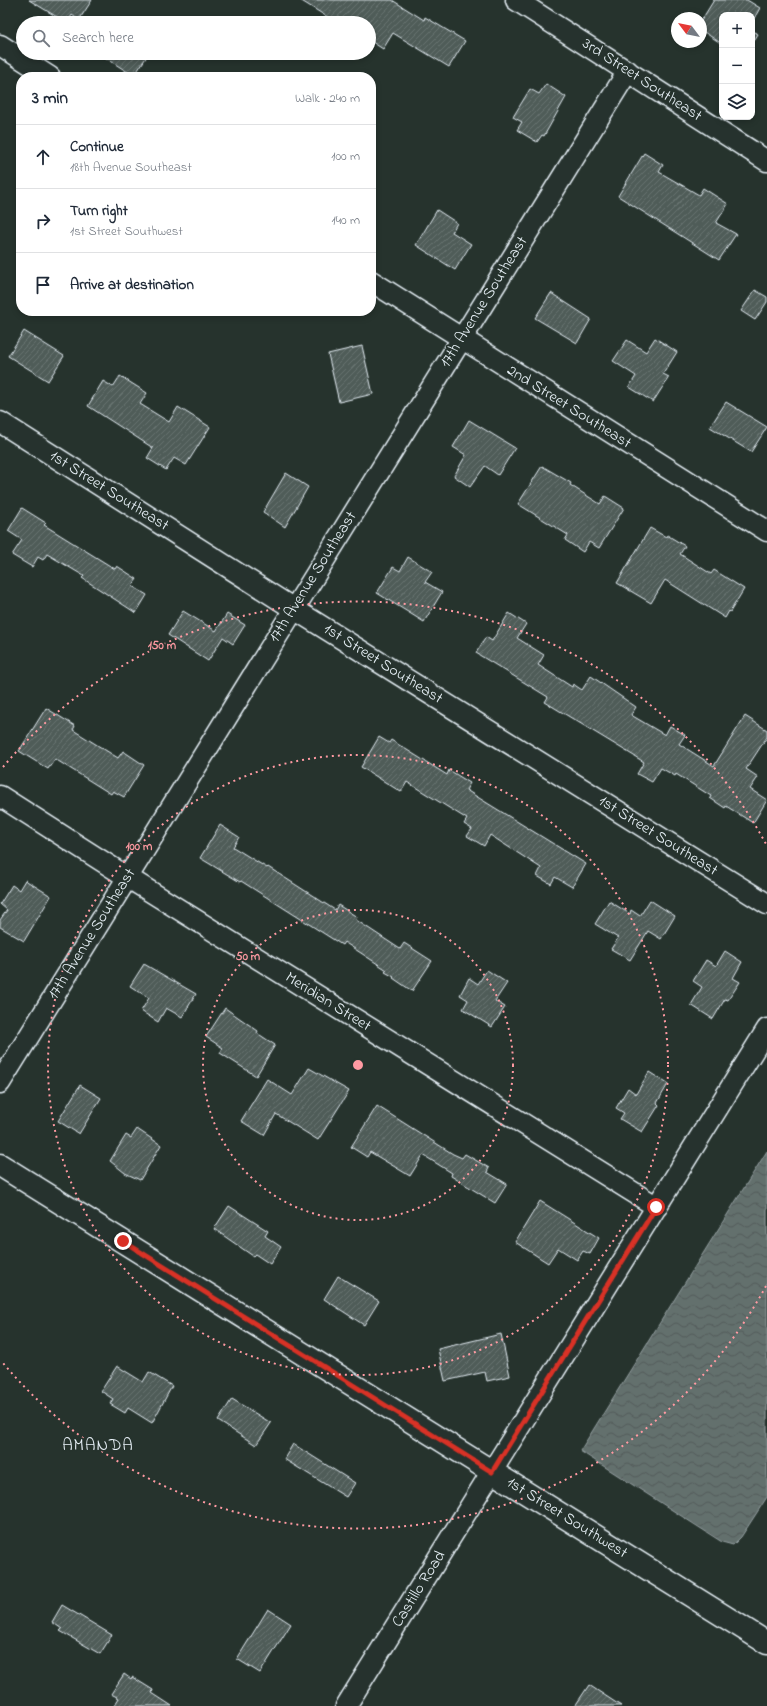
<!DOCTYPE html>
<html lang="en">
<head>
<meta charset="utf-8">
<style>
  :root { --surface:#fff; --page:#f6f6f7; --text:#1f2937; --muted:#747a83; --line:#e0e1e3 }
  body { margin:0; font-family:"Indie Flower",sans-serif; background:var(--page); color:var(--text) }
  .controls { position:absolute; right:12px; top:12px; display:grid; overflow:hidden; border-radius:8px; box-shadow:0 2px 6px #0003 }
  .controls button { width:36px; height:36px; display:grid; place-items:center; padding:0; border:0; border-bottom:1px solid var(--line); background:var(--surface); color:var(--text); font:20px sans-serif }
  .compass { position:absolute; left:671px; top:12px; width:36px; height:36px; border-radius:50%; background:var(--surface); box-shadow:0 2px 6px #0003; rotate:302deg }
  .stop { position:absolute; width:12px; height:12px; margin:-9px; border:3px solid #d93025; border-radius:50%; background:#fff }
  .stop.end { background:#d93025; border-color:#fff; box-shadow:0 1px 4px #0008 }
  .list { margin:0; padding:0; list-style:none }
  h2 { display:flex; justify-content:space-between; align-items:center; height:52px; margin:0; padding:0 16px; font-size:17px }
  h2 small { font-size:13px; font-weight:400; color:var(--muted) }
  .list li { display:grid; grid-template-columns:26px 1fr auto; gap:12px; align-items:center; box-sizing:border-box; height:64px; padding:0 16px; border-top:1px solid var(--line) }
  .list b { display:block; font-size:15px; white-space:nowrap }
  .list p { margin:0; font-size:13px; white-space:nowrap; color:var(--muted) }
  .list em { font-size:13px; font-style:normal; color:var(--muted) }
  .icon { flex:none; width:22px; height:22px; fill:none; stroke:currentColor; stroke-width:2; stroke-linecap:round; stroke-linejoin:round }
  .map { position:relative; flex:none; width:767px; height:1706px; overflow:hidden }
  .search { position:absolute; background:var(--surface); box-shadow:0 2px 6px #0003; left:16px; top:16px; width:360px; height:44px; display:flex; align-items:center; gap:10px; box-sizing:border-box; padding:0 14px; border-radius:22px; color:var(--muted); font-size:15px }
  .panel { position:absolute; background:var(--surface); box-shadow:0 2px 6px #0003; left:16px; top:72px; width:360px; height:244px; border-radius:16px }
  .map>svg:first-child { display:block }
  .water { fill:url(#water-waves); stroke:#98a3a5 }
  .building { fill:url(#building-hatch); stroke:#e8f1f8 }
  .lines { fill:none; stroke-linecap:round; stroke-linejoin:round }
  .minor-casing { stroke:#e8f1f8; stroke-width:23 }
  .tertiary-casing { stroke:#e8f1f8; stroke-width:25 }
  .minor { stroke:#26332d; stroke-width:20 }
  .tertiary { stroke:#26332d; stroke-width:22 }
  .route { stroke:#d93025; stroke-width:5 }
  .ring { fill:none; stroke:#ff9aa2; stroke-width:2; stroke-dasharray:2 4 }
  .labels { text-anchor:middle; dominant-baseline:central; stroke-width:3.5; stroke-linejoin:round; paint-order:stroke }
  .street-label { font-size:16px; fill:#e8f1f8; stroke:#26332d }
  .neighbourhood-label { font-size:17px; letter-spacing:1px; fill:#e8f1f8; stroke:#26332d }
  .centre { fill:#ff9aa2; stroke:#26332d; stroke-width:2 }
  .ring-label { font-size:12px; text-anchor:middle; font-weight:bold; fill:#ff9aa2; stroke:#26332d; stroke-width:3.5; stroke-linejoin:round; paint-order:stroke }
</style>
</head>
<body>
<div class="map">
<svg width="767" height="1706" viewBox="0 0 767 1706">
  <defs>
    <pattern id="water-waves" width="16" height="10" patternUnits="userSpaceOnUse"><rect width="16" height="10" fill="#636f6d"/><path d="M0 5q4-4 8 0t8 0" fill="none" stroke="#535a5a"/></pattern>
    <pattern id="building-hatch" width="6" height="6" patternUnits="userSpaceOnUse"><rect width="6" height="6" fill="#505c59"/><path d="M-1 1l2-2M0 6l6-6M5 7l2-2" fill="none" stroke="#697472"/></pattern>
  </defs>
  <rect width="100%" height="100%" fill="#26332d"/>
  <filter id="ink" filterUnits="userSpaceOnUse"><feTurbulence type="fractalNoise" baseFrequency=".025" numOctaves="2"/><feDisplacementMap in="SourceGraphic" scale="8" xChannelSelector="R" yChannelSelector="G"/><feConvolveMatrix kernelMatrix="1 2 1 2 8 2 1 2 1" color-interpolation-filters="sRGB"/></filter>
  <g filter="url(#ink)">
    <!-- water -->
    <path class="water" d="M767,1151v346l-26,40 -8,8 -11,-3 -142,-91z"/>
    <!-- building -->
    <path class="building" d="M29,0h63l-13,20 -7,-5 -5,8z
      M300,0h92l32,20 1,-3 40,24 -16,26 -56,-34 -10,16 -14,-9v-17h-32z
      M714,0h33l13,8 -8,14v-7h-30v29l-21,-14v-9z
      M752,31l6,3 -6,10z
      M98,53h51l-15,23z
      M546,84l20,13 -22,39 -2,-1 -5,7 -20,-12 5,-8 -9,-5 17,-28 9,5z
      M644,153l19,12 -4,7 40,23 4,-7 25,16 -12,19 20,11 -17,26 -101,-64z
      M437,210l20,13 -5,9 19,12 -16,26 -39,-25z
      M755,290l12,7v5l-12,18 -14,-9z
      M551,293l40,26 -14,24 -42,-25z
      M24,331l40,25 -16,25 -40,-25z
      M655,338l22,14 -14,22 6,3 -16,25 -24,-15 7,-11 -23,-15 14,-21 19,12z
      M362,346l11,48 -34,8 -11,-48z
      M120,376l27,17 -7,11 29,18 9,-15 32,20 -24,38 -12,-7 -8,12 -19,-12 6,-10 -65,-42 15,-25 10,6z
      M726,402l41,25 -16,25 -41,-25z
      M469,420l46,28 -17,27 -13,-9 -15,21 -16,-11 12,-21 -13,-8z
      M542,466l29,17 -1,2 30,19 5,-8 19,12 -25,40 -10,-6 -6,10 -18,-12 3,-5 -50,-31z
      M286,473l22,14 -23,40 -22,-15z
      M22,508l24,15 -2,2 71,44 2,-3 20,13 -5,7 15,9 -11,18 -54,-35 2,-2 -37,-22 -4,6 -5,-3 -6,10 -20,-12 10,-15 -14,-9z
      M650,528l16,9 1,-2 18,11 -5,8 31,20 3,-4 30,19 -14,23 -1,-1 -4,7 -60,-38 -14,23 -34,-20z
      M408,557l24,15 -7,10 17,10 -18,30 -47,-29 16,-26 7,4z
      M183,611l33,20 11,-17 18,11 -12,19 -10,-7 -15,24 -40,-26z
      M509,613l17,11 -9,14 27,17 -6,10 34,22 1,-3 9,6 9,-14 45,31 -5,8 34,20 5,-9 15,9 -6,9 35,22 31,-50 22,14v7l-21,32 12,8 -8,12 17,11 -14,23 -27,-17 -1,2 -15,-10 1,-2 -35,-22 -1,2 -14,-8 -9,14 -15,-8 7,-12 -99,-60 3,-5 -72,-44 10,-16 6,4z
      M46,708l29,18 -2,4 45,28 5,-7 21,14 -20,32 -11,-6 -2,3 -56,-35 -7,10 -29,-18z
      M379,737l10,6 2,-3 56,35 2,-5 21,13 -4,7 120,74 -14,23 -17,-10 -4,7 -14,-8 4,-8 -51,-33 -6,11 -17,-10 5,-7 -8,-5 3,-5 -60,-37 -6,10 -40,-25z
      M220,825l19,12 -6,10 34,21 1,-1 67,43 3,-5 19,12 -1,3 44,29 4,-6 28,18 -20,30 -19,-13 1,-1 -9,-5 2,-2 -43,-28 -2,3 -101,-64 -1,1 -40,-24z
      M25,880l26,16 -27,45 -24,-14v-7l7,-10 -7,-6 12,-19 7,5z
      M650,900l25,16 -14,23 -13,-8 -18,29 -19,-11 7,-11 -23,-14 14,-23 21,13 1,-4 9,6z
      M725,951l17,11 -9,16 7,4 -12,18 -3,-1 -12,20 -22,-14 11,-18 -9,-6 13,-21 10,6z
      M144,964l52,30 -14,23 -16,-9 -8,14 -17,-11 8,-13 -19,-12z
      M487,970l20,13 -12,18 10,6 -13,20 -29,-18 5,-9 -8,-5 9,-17 9,6z
      M225,1008l33,23 -1,2 18,12 -19,31 -36,-23 3,-5 -17,-11z
      M309,1068l40,23 -31,49 -42,-26 -12,21 -23,-14 26,-42 25,16z
      M649,1072l19,12 -11,19 2,2 -17,27 -22,-13 4,-6 -8,-5 12,-20 8,6z
      M80,1085l21,13 -22,36 -21,-13z
      M377,1106l76,48 9,4 3,-4 24,14 -2,4 20,12 -12,19 -44,-27 1,-3 -29,-18 -13,21 -40,-24 -3,5 -16,-10z
      M137,1129l24,16 -21,35 -15,-7 -15,-12 16,-26 5,3z
      M540,1201l59,37 -9,16 -7,-3 -6,9 -19,-12 -10,15 -33,-21z
      M229,1206l39,25 -3,5 16,11 -11,17 -15,-10 -2,2 -39,-27z
      M338,1276l41,25 -15,24 -40,-26z
      M501,1334l9,42 -23,5 -2,-9 -40,9 -7,-32z
      M117,1366l26,16 6,-10 23,14 -20,37 -24,-15 -3,5 -15,-9 3,-5 -12,-8z
      M232,1399l39,24 -15,22 -38,-24z
      M293,1444l62,39 -9,14 -62,-38z
      M62,1605l50,30 -12,19 -40,-23 2,-2 -10,-7z
      M268,1609l23,15 -31,49 -23,-14z
      M124,1674l7,5 1,-2 21,13 -1,3 20,13h-58l5,-8 -8,-4z
      M589,1685l32,21h-46z"/>
    <g class="lines">
      <!-- minor casing -->
      <g class="minor-casing">
        <path id="minor" d="M516,0l251,161
          M0,45l50,32
          M371,281l396,250
          M0,422l294,187 473,295
          M0,796l127,81 530,330
          M0,1083l628,-1012
          M346,1706l421,-677"/>
      </g>
      <!-- tertiary casing -->
      <g class="tertiary-casing">
        <path id="tertiary" d="M0,1165l767,478"/>
      </g>
      <!-- minor -->
      <use href="#minor" class="minor"/>
      <!-- tertiary -->
      <use href="#tertiary" class="tertiary"/>
    </g>
  </g>
  <g class="lines" filter="url(#ink)">
    <!-- route -->
    <path class="route" d="M123,1241l369,231 164,-265"/>
  </g>
  <!-- distance rings -->
  <g class="ring">
    <circle cx="358" cy="1065" r="155"/>
    <circle cx="358" cy="1065" r="310"/>
    <path d="M766 1286A464 464 0 0 1 3 1363M3 767A464 464 0 0 1 766 844"/>
  </g>
  <g class="labels">
    <!-- street labels -->
    <g class="street-label">
      <text transform="translate(642 80) rotate(33)">3rd Street Southeast</text>
      <text transform="translate(484 302) rotate(-58)">17th Avenue Southeast</text>
      <text transform="translate(569 407) rotate(32)">2nd Street Southeast</text>
      <text transform="translate(109 491) rotate(32)">1st Street Southeast</text>
      <text transform="translate(313 577) rotate(-58)">17th Avenue Southeast</text>
      <text transform="translate(383 664) rotate(32)">1st Street Southeast</text>
      <text transform="translate(658 836) rotate(32)">1st Street Southeast</text>
      <text transform="translate(92 934) rotate(-58)">17th Avenue Southeast</text>
      <text transform="translate(328 1002) rotate(32)">Meridian Street</text>
      <text transform="translate(567 1518) rotate(32)">1st Street Southwest</text>
      <text transform="translate(419 1589) rotate(-58)">Castillo Road</text>
    </g>
    <!-- neighbourhood labels -->
    <g class="neighbourhood-label">
      <text x="98" y="1445">AMANDA</text>
    </g>
  </g>
  <circle cx="358" cy="1065" r="6" class="centre"/>
  <g class="ring-label">
    <text x="162" y="649">150 m</text>
    <text x="139" y="850">100 m</text>
    <text x="248" y="960">50 m</text>
  </g>
</svg>
<div class="controls">
<button>+</button>
<button>−</button>
<button><svg class="icon" aria-label="layers" viewBox="0 0 24 24"><path d="M12 4l9 5-9 5-9-5zM3 14l9 5 9-5"/></svg></button>
</div>
<svg class="compass" viewBox="-18 -18 36 36"><path d="M0-13l5 13h-10z" fill="#e53935"/><path d="M0 13l5-13h-10z" fill="#747a83"/></svg>
<div class="stop" style="left:656px;top:1207px"></div>
<div class="stop end" style="left:123px;top:1241px"></div>
<div class="search"><svg class="icon" aria-label="search" viewBox="0 0 24 24"><circle cx="10" cy="10" r="6"/><path d="M15 15l6 6"/></svg>Search here</div>
<section class="panel">
<h2>3 min<small>Walk · 240 m</small></h2>
<ul class="list">
<li><svg class="icon" aria-label="ahead" viewBox="0 0 24 24"><path d="M12 20V5M6 11l6-6 6 6"/></svg><div><b>Continue</b><p>18th Avenue Southeast</p></div><em>100 m</em></li>
<li><svg class="icon" aria-label="right" viewBox="0 0 24 24"><path d="M7 20v-9h11M14 6l5 5-5 5"/></svg><div><b>Turn right</b><p>1st Street Southwest</p></div><em>140 m</em></li>
<li><svg class="icon" aria-label="arrive" viewBox="0 0 24 24"><path d="M6 21V4h12l-3 4 3 4H6"/></svg><div><b>Arrive at destination</b></div></li>
</ul>
</section>
</div>
</body>
</html>
